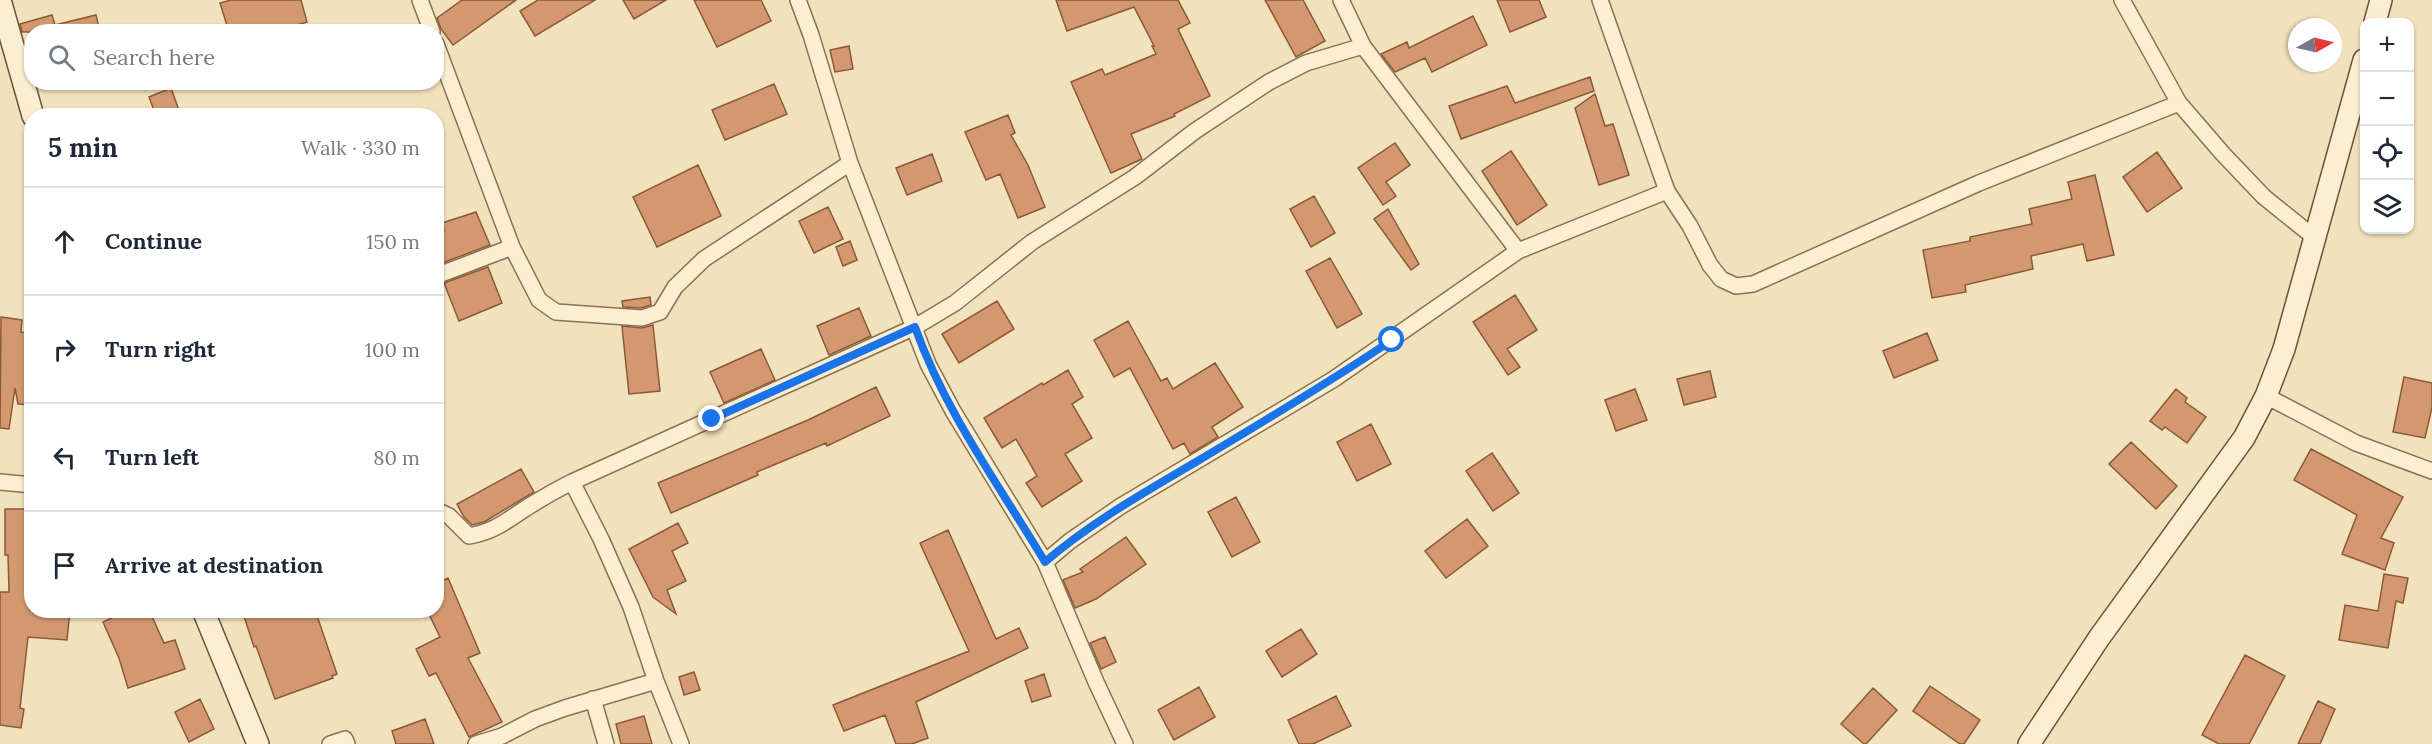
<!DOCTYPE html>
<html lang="en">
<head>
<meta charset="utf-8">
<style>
  :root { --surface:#fff; --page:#f2f2f3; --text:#1f2937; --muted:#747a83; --line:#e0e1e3 }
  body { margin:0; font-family:Lora,serif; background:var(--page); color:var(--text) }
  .controls { position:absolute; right:18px; top:18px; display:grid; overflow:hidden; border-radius:12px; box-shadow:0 2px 4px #0004 }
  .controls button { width:54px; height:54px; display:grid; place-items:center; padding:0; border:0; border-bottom:2px solid var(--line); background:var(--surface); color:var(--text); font:30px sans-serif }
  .compass { position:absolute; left:2288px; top:18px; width:54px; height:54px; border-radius:50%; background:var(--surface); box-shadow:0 2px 4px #0004; rotate:82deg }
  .stop { position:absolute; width:18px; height:18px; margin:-14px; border:4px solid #1a73e8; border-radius:50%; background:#fff }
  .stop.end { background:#1a73e8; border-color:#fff; box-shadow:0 2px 6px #0008 }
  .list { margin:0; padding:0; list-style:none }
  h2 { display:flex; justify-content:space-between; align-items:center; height:78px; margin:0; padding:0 24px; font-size:26px }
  h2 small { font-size:20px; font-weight:400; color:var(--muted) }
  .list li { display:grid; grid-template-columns:39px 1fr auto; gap:18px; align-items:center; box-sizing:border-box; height:108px; padding:0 24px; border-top:2px solid var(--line) }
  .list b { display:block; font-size:22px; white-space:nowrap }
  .list em { font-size:20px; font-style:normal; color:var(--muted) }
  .icon { flex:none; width:33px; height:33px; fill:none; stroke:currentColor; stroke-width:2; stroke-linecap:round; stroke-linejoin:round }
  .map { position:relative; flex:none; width:2432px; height:744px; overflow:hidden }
  .search { position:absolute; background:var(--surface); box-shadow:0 2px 4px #0004; left:24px; top:24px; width:420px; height:66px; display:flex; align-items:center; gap:15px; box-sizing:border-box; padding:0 21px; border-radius:24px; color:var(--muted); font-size:22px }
  .panel { position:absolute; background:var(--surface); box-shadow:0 2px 4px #0004; left:24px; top:108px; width:420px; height:510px; border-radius:24px }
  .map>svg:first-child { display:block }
  .building { fill:#d3986f; stroke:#8b5938; stroke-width:1.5 }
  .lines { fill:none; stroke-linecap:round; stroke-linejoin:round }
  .street-casing { stroke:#8a7154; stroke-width:18 }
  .secondary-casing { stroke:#6c5238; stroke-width:24 }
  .street { stroke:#fceed0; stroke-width:15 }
  .secondary { stroke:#fceed0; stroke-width:21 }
  .route { stroke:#1a73e8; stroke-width:8 }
</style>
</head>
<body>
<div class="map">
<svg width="2432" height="744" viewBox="0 0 2432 744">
  <rect width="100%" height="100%" fill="#f1e1bc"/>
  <!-- building -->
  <path class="building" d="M231,0h70l6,22 -32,10h-46l-9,-29z
    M462,0h54l-63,45 -12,-16 -4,-11z
    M538,0h57l-60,36 -15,-25z
    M623,0h43l-32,19z
    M694,0h67l10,21 -54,26z
    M1056,0h122l12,23 -12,6 32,67 -36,18 1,2 -44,18 11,25 -31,14 -40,-91 31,-13 3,6 51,-21 -4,-8h2l-20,-39 -67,24z
    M1265,0h38l22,41 -29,16z
    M1497,0h42l7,17 -36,15z
    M52,15l3,10 41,-10 4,17h-78l-2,-8z
    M1473,16l14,29 -55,27 -7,-14 -30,14 -14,-18 26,-12 2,6z
    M849,46l4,23 -18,3 -5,-22z
    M1590,77l4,14 -133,48 -12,-33 58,-20 8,17z
    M774,84l13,30 -62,26 -13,-30z
    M171,88l10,28h-25l-7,-19z
    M1595,94l10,32 8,-2 16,51 -30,10 -24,-77z
    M1008,115l7,18 -4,2 17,30 17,42 -27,11 -18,-44 -14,6 -21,-48z
    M1395,143l15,22 -24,17 10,14 -13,9 -25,-37z
    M1511,151l36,54 -30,20 -35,-54z
    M2157,152l25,36 -35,24 -24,-35z
    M932,154l10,27 -35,14 -11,-27z
    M698,165l23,51 -64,31 -24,-50z
    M2095,175l19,80 -27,6 -4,-17 -52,12 2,13 -68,16 1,7 -34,6 -9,-48 47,-9v-4l62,-13 -3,-15 43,-10 -4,-17z
    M1314,196l21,37 -24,14 -21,-38z
    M828,207l15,32 -29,14 -15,-32z
    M1388,209l31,55 -8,6 -37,-51z
    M476,212l14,33 -53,20 -1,-31 8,-3 -2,-8z
    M850,241l7,19 -14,6 -7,-19z
    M1330,258l32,56 -25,14 -31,-57z
    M488,267l14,36 -43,18 -15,-38z
    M1515,295l22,35 -30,19 13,18 -12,8 -35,-53z
    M650,297l1,8 -10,3 -18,-1 -1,-6z
    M997,301l17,28 -55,34 -17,-29z
    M859,308l12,28 -42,19 -12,-29z
    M1,317l21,3 -1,12 11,1v72l-14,-1 -3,-16 -6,41 -9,-1z
    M1128,321l33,60 6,-3 6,11 42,-26 28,44 -31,20 6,10 -28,17 -6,-11 -11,6 -43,-81 -16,9 -20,-37z
    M653,325l7,66 -31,3 -7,-68 20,2z
    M1927,333l11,27 -44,18 -11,-27z
    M761,349l14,31 -51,23 -14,-31z
    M1068,370l15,27 -11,7 20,34 -27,16 17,27 -40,26 -16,-24 11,-7 -21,-37 -14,9 -18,-30 58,-35 1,2z
    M1710,371l6,26 -32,8 -7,-26z
    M2404,377l28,6v24l-7,31 -32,-6z
    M876,387l14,29 -63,30 -1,-3 -69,29 1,3 -87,38 -13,-30 150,-63z
    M1635,389l12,31 -31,11 -11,-31z
    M2176,389l11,9 -2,4 21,15 -19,26 -22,-16 -3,3 -12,-9z
    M1371,424l20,40 -34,17 -20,-39z
    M2131,442l46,44 -21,23 -47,-45z
    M2311,449l92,48 -22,41 13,5 -9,27 -43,-16 15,-39 -63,-35z
    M1492,453l27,40 -26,18 -27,-40z
    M521,469l13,23 -50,30 -12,3 -8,-8 -7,-13z
    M1236,497l24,45 -28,15 -24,-45z
    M5,509h27l-2,101h40l-3,30 -39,-3 -8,71 4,1 -3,19 -21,-3v-133h9l-1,-37h-3z
    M1467,519l21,27 -42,32 -21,-27z
    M678,523l10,20 -16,8 14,30 -19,9 9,24 -23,-17 -24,-48z
    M948,530l48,109 23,-11 9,20 -112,54 12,36 -16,6h-16l-11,-29 -41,16 -11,-26 136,-54 -49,-108z
    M1126,537l20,27 -50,35 -21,9 -12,-28 20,-8 -3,-3z
    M2384,574l24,4 -5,25 -7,-2 -8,47 -49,-8 6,-35 33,6z
    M448,578l32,75 -12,5 34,64 -33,15 -33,-64 -7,3 -13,-27 24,-12 -13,-27h9v-26z
    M128,610h21l15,33 11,-3 10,29 -57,19 -9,-30 -16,-36z
    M242,610h73l22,64 -5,2 1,2 -58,21 -19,-53 -2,1z
    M1301,629l16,25 -35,23 -16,-26z
    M1105,637l11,25 -15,7 -11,-26z
    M2245,655l40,21 -36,68h-30l-17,-9z
    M694,672l6,18 -16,5 -5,-18z
    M1044,674l7,22 -19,6 -7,-21z
    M1930,686l50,34 -16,24h-4l-47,-33z
    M1199,687l16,30 -41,23 -16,-30z
    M1873,688l24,22 -31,34h-2l-23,-20z
    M1336,696l15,30 -38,18h-14l-11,-24z
    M200,699l14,30 -25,13 -14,-30z
    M2318,701l17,8 -15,35h-22z
    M644,716l8,28h-31l-5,-20z
    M425,719l9,25h-38l-4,-13z"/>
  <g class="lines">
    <!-- street casing -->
    <g class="street-casing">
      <path id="street" d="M420,0l12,32
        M798,0l13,35 39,128 78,201 25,47 92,151 51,120 29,62
        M1341,0l22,46 155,205
        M1600,0l67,191 23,35 20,39 11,14 15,7 17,-2 226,-101 200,-80
        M2122,0l57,103 44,51 41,43 51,41
        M436,44l76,203 27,53 17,12 86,6 18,-6 15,-25 29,-28 146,-96
        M436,276l76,-29
        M2266,396l90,47 76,28
        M0,482l32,3
        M572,482l29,57 30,68 25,74 25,63
        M436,510l13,6 20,20c28,-5 39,-17 62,-31 13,-8 27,-16 41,-23l343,-155 40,-24 77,-61 103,-65 60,-46 74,-49 37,-19 57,-17
        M1045,562l25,-21 51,-35 213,-127 184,-128 149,-60
        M593,699l13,45
        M330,744l15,-5 2,5
        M476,744l26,-8 33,-17 30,-11 91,-27"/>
    </g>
    <!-- secondary casing -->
    <g class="secondary-casing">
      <path id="secondary" d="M0,0l33,116
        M2375,22l6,-22
        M203,610l55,134
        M2029,744l70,-106 145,-200 22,-42 18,-47 80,-289"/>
    </g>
    <!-- street -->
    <use href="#street" class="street"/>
    <!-- secondary -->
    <use href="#secondary" class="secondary"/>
  </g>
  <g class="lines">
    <!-- route -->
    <path class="route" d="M712,419l203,-92c30,85 84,158 130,235 48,-41 102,-71 156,-103 65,-39 129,-77 191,-119"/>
  </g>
</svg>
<div class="controls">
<button>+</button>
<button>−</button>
<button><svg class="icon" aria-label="locate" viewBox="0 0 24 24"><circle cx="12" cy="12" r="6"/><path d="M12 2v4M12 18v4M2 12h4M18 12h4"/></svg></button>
<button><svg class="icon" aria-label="layers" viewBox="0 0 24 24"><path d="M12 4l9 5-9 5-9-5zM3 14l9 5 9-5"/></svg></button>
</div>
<svg class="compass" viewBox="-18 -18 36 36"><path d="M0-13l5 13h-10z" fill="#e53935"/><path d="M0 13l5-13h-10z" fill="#747a83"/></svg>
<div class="stop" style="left:1392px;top:340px"></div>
<div class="stop end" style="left:712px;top:419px"></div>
<div class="search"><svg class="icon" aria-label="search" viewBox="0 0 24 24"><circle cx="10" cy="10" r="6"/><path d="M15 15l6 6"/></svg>Search here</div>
<section class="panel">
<h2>5 min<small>Walk · 330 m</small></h2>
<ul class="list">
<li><svg class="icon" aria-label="ahead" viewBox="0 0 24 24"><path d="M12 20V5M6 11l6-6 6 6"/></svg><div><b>Continue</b></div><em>150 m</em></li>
<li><svg class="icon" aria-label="right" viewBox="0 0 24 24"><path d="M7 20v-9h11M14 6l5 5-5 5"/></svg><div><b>Turn right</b></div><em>100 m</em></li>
<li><svg class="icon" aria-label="left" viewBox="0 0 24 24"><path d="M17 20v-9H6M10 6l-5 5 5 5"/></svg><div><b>Turn left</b></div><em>80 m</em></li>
<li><svg class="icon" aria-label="arrive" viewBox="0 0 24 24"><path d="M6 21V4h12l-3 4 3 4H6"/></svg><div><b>Arrive at destination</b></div></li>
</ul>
</section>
</div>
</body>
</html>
